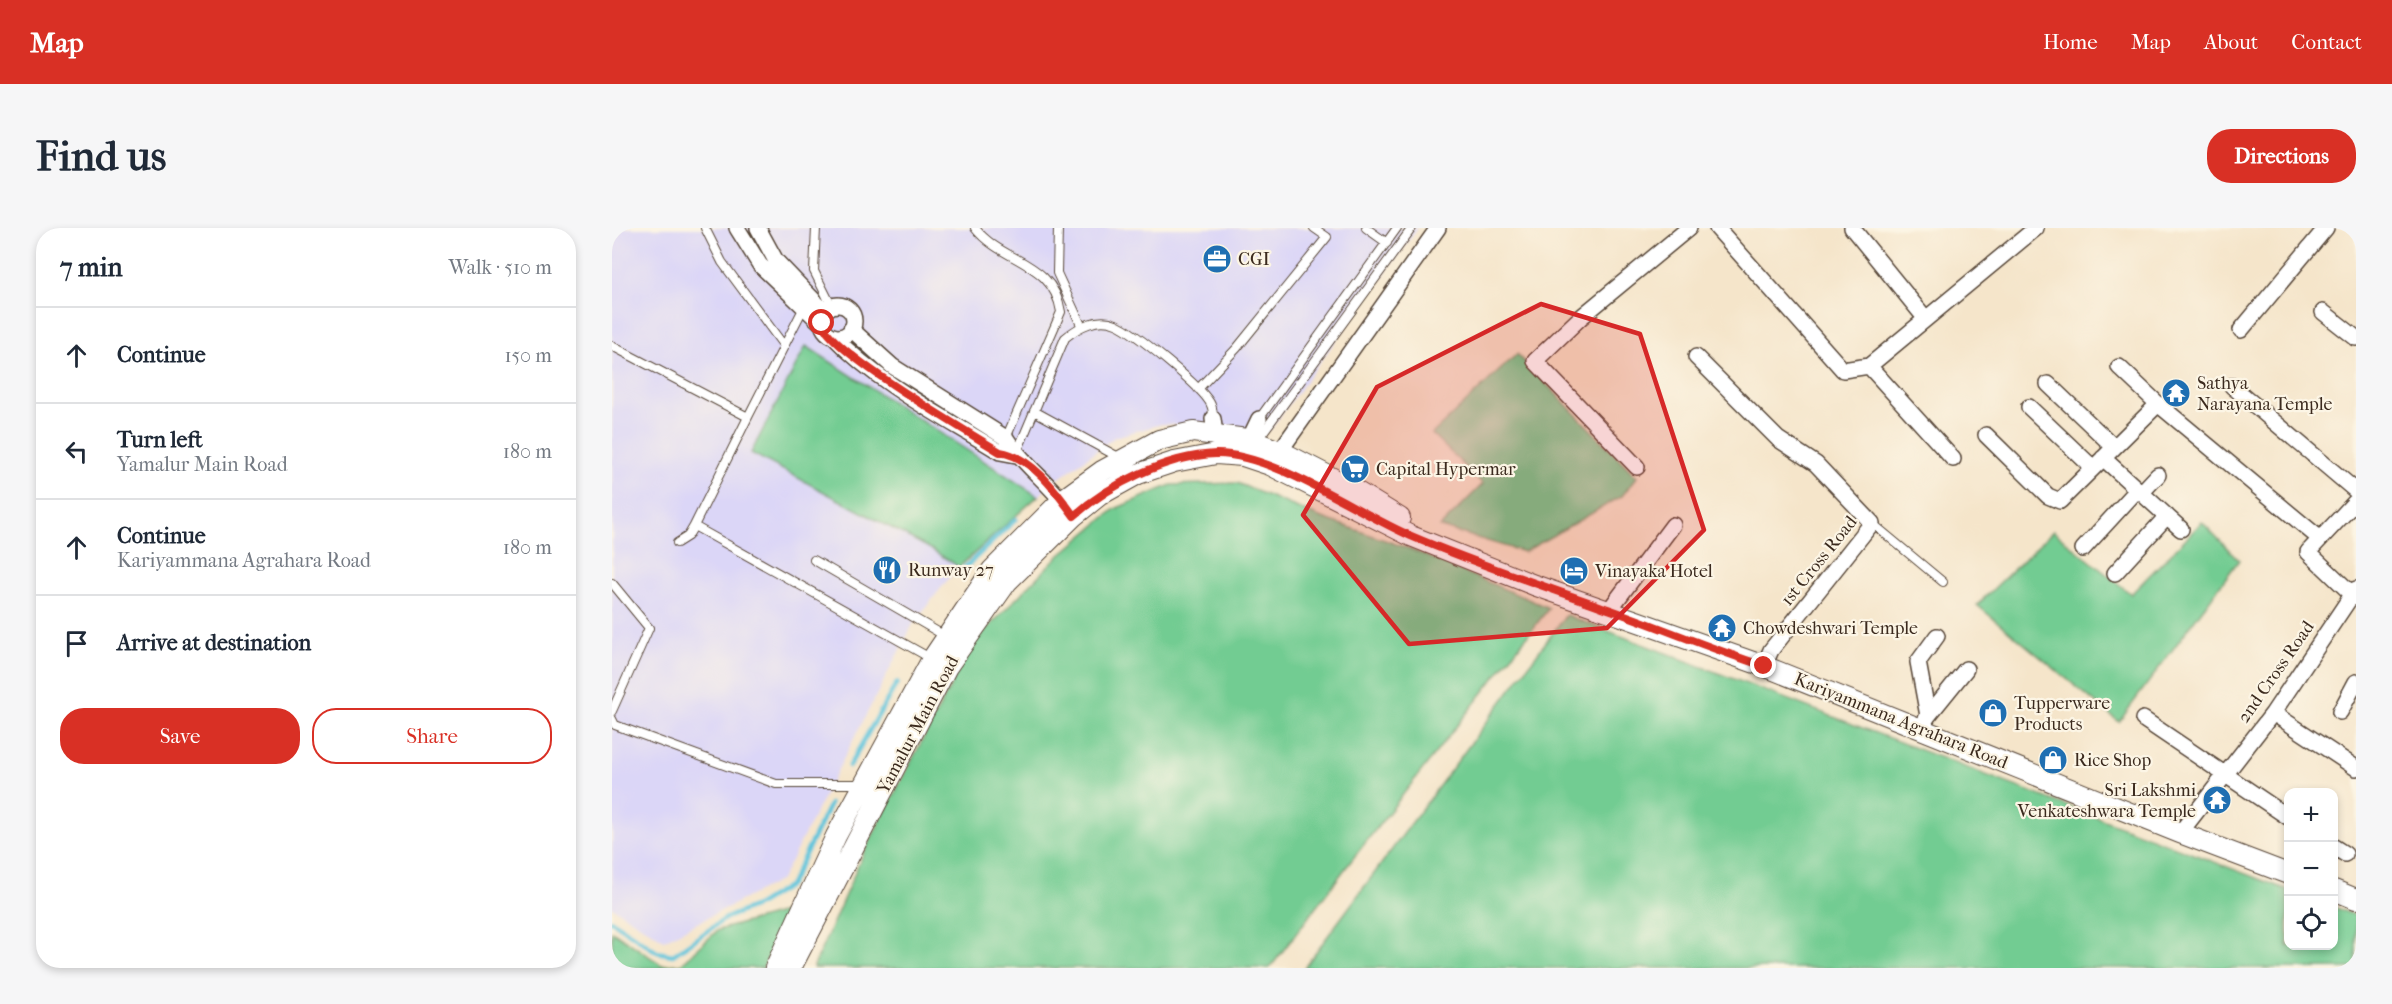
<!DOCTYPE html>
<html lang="en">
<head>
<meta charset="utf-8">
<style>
  :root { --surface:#fff; --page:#f6f6f7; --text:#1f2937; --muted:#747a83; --line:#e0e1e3; --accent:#d93025 }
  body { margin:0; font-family:"IM FELL French Canon",serif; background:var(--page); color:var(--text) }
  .controls { position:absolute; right:18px; bottom:18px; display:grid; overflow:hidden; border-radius:12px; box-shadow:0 3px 9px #0003 }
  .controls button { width:54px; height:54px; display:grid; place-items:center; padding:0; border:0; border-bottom:2px solid var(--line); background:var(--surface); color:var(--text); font:30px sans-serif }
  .stop { position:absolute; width:18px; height:18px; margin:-14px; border:4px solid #d93025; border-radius:50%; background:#fff }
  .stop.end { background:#d93025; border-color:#fff; box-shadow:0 2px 6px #0008 }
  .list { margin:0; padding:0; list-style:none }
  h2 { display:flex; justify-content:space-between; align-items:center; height:78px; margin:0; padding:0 24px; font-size:26px }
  h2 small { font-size:20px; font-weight:400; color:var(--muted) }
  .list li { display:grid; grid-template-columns:39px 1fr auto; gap:18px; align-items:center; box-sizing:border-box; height:96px; padding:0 24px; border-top:2px solid var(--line) }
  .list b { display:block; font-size:22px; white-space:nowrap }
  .list p { margin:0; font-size:20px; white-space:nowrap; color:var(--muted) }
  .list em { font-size:20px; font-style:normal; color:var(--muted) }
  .actions { display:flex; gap:12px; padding:18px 24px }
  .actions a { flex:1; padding:14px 0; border:2px solid var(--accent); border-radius:24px; text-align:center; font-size:21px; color:var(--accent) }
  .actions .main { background:var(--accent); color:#fff }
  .icon { flex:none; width:33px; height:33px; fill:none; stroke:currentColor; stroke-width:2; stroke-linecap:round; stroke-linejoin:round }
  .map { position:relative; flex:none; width:1744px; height:740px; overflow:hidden; border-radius:24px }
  header { display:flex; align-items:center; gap:36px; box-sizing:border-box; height:84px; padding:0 30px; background:var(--accent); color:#fff }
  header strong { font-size:28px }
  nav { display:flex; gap:33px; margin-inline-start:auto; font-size:21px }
  .intro { display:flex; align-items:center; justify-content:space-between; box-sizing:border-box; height:144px; padding:0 36px }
  h1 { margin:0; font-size:42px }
  .button { padding:15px 27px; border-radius:24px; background:var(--accent); color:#fff; font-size:21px; font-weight:700 }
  main { display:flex; gap:36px; padding:0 36px }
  aside { flex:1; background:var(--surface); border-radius:24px; box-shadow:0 3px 9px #0003 }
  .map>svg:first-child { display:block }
  .built { fill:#dbd6f7 }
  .green { fill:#72cc92; stroke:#567b58; stroke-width:1.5 }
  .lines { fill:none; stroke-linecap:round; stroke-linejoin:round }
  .stream { stroke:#5ec5dc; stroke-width:4.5 }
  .service-casing { stroke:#574638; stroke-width:10 }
  .minor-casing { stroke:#574638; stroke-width:18 }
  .tertiary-casing { stroke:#574638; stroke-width:22 }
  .service { stroke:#fff; stroke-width:8 }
  .minor { stroke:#fff; stroke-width:15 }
  .tertiary { stroke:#fff; stroke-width:20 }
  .route { stroke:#d93025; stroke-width:8 }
  .marked { fill:#d62828; fill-opacity:0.2; stroke:#d62828; stroke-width:4.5; stroke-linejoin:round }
  .labels { text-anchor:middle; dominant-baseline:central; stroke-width:4.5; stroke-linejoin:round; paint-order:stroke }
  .poi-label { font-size:18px; fill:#3b2a1e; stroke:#fcf5e5; text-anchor:start }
  .street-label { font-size:18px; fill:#3b2a1e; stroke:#fcf5e5 }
</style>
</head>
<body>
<header>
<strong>Map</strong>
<nav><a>Home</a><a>Map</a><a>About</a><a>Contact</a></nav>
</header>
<div class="intro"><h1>Find us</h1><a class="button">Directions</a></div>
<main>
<aside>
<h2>7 min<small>Walk · 510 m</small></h2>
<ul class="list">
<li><svg class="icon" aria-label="ahead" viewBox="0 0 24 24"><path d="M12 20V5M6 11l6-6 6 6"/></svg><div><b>Continue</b></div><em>150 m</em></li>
<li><svg class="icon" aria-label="left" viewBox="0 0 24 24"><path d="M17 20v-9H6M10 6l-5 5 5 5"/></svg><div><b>Turn left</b><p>Yamalur Main Road</p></div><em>180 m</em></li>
<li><svg class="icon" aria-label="ahead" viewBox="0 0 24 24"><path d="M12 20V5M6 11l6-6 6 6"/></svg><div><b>Continue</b><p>Kariyammana Agrahara Road</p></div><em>180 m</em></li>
<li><svg class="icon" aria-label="arrive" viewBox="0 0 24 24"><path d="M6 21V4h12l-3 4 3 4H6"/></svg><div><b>Arrive at destination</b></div></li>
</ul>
<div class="actions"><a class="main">Save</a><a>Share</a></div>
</aside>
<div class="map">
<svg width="1744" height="740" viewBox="0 0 1744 740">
  <rect width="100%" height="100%" fill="#fcf5e5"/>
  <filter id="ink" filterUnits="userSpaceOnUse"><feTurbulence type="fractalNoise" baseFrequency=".0167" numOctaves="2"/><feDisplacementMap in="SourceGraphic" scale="12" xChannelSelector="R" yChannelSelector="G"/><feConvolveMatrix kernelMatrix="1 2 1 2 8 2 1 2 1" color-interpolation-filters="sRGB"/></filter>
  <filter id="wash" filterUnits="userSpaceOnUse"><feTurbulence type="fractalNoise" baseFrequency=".008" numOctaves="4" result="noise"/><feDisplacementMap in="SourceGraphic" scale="24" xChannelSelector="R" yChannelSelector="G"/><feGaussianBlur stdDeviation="1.35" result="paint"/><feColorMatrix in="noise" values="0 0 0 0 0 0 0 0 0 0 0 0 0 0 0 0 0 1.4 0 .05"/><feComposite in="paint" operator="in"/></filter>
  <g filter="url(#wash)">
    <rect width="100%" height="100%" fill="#f5e5ca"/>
    <!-- built -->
    <path class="built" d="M0,0h806l-148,202 -108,-6 -47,13 -61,45 -100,90 -40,50 -133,258 -117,60 -52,-33z"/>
    <!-- green -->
    <path class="green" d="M194,118l232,150 -79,71 -30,-19 -178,-95z
      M905,126l120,123 -15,19 -98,56 -84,-25 43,-43 -51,-50z
      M625,255l80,33 93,33 139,59 -198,253 -81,107h-457l51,-116 109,-209 80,-82 62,-52 56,-24z
      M1590,294l37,38 -120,162 -142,-117 76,-74 78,63z
      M954,387l722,275v56h46v-39l22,9v52h-1052z
      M176,683l-25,57h-151v-37l50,34 19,-1 37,-34z"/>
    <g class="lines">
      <!-- stream -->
      <path class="stream" d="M346,346l58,-55
        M237,538l48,-83
        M0,693l45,31 16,3 53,-37 32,-13 32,-20 40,-81"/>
    </g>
  </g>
  <g filter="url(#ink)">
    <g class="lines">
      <!-- service casing -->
      <g class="service-casing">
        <path id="service" d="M93,0l17,34 62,84
          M204,0l-2,43 18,36
          M363,0c27,35 78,32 86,84l-55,126
          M446,0l-1,45 24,52
          M754,0l21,15
          M0,118l136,71 55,-108
          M586,161l39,-41 90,-111 -13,-9
          M422,183l88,48
          M647,191l138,-191
          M644,214l156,-214
          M405,224l48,-114c13,-11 33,-22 51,-14 17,7 89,65 95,81 2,4 2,10 2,14
          M1260,295l71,59
          M82,298l54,-109
          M65,315l11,-7 6,-10 238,133
          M202,332l131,76
          M0,355l37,45 -37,83
          M0,491l3,6 161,59h86"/>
      </g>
      <!-- minor casing -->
      <g class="minor-casing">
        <path id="minor" d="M125,0l23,37 62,59
          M146,0l18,33 49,51
          M1105,0l126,142 26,-4 167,-138
          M1240,0l74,91
          M210 93a16 16 0 1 1 32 0a16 16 0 1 1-32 0Z
          M1711,84l33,26
          M239,101l41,37 114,72c17,27 44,45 62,71
          M1629,102l85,-102
          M222,109c46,48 110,80 166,115l16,3
          M1084,129l82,82 38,25 56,59 -101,127 -7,16
          M1257,138l84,93
          M1507,139l39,37 161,134
          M1436,156l66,63
          M1620,158l124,105
          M1417,179l64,61
          M601,191l2,16
          M1374,207l62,61 12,5 98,-97
          M633,220l14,-29
          M663,230l163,-230
          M1491,230l78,71
          M1025,239l-102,-106 45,-43 109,-90
          M1530,264l16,-17
          M1744,273l-48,51 48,46
          M1471,321l55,-60
          M1503,345l52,-57
          M998,381l63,-84
          M1728,484l16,-30
          M1661,485l83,55
          M1316,488l38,-47
          M1531,491l145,98
          M1308,501l8,-13 -10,-54 19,-26
          M1568,605l93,-120 83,-124
          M1722,619l11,7"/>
      </g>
      <!-- tertiary casing -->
      <g class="tertiary-casing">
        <path id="tertiary" d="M1722,662l22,9
          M163,740l61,-132 96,-177 60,-89 70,-70 40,-29 57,-31 34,-8 54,7 33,12 68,35 52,32
          M179,740l156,-301 60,-85 67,-66 26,-21 38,-21 36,-12 42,-8 27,2 27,9 141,71 123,49 230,81 416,167 108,41"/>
      </g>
      <!-- service -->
      <use href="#service" class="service"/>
      <!-- minor -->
      <use href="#minor" class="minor"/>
      <!-- tertiary -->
      <use href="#tertiary" class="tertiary"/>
    </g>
  </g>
  <g class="lines" filter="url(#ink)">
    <!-- route -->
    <path class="route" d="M210,95c8,29 146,109 178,129 32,5 56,39 74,64 36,-32 92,-60 142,-62 57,-1 141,59 195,82 65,28 133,50 200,74 51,18 101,39 153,56"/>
  </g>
  <!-- marked area -->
  <path class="marked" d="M929,76l99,30 64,196 -97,98 -198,16 -106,-129 74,-128z"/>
  <!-- icons -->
  <defs>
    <g id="office-disc" transform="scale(1.5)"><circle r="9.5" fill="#1f6fb2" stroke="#fcf5e5"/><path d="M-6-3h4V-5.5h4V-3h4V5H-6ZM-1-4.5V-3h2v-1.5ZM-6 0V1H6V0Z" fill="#fff"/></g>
    <g id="temple-disc" transform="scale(1.5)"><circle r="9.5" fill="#1f6fb2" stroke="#fcf5e5"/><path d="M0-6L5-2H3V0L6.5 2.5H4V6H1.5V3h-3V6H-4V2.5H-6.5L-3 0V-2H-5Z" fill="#fff"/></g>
    <g id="supermarket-disc" transform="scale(1.5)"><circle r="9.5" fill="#1f6fb2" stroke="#fcf5e5"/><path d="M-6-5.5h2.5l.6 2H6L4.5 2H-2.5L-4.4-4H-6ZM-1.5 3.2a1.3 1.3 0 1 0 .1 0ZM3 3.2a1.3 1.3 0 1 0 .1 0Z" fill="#fff"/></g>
    <g id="restaurant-disc" transform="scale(1.5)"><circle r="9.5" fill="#1f6fb2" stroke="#fcf5e5"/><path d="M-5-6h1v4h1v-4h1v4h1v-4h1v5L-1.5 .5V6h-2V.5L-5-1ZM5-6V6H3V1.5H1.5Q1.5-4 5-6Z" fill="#fff"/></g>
    <g id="hotel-disc" transform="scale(1.5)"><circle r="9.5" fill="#1f6fb2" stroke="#fcf5e5"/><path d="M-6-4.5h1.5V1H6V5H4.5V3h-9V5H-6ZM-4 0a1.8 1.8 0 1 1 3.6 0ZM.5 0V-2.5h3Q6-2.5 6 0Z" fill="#fff"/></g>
    <g id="shop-disc" transform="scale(1.5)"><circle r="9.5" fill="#1f6fb2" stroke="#fcf5e5"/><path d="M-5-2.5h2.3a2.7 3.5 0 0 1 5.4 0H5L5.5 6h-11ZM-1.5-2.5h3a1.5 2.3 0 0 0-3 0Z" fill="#fff"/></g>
  </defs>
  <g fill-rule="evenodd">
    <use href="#office-disc" x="605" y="31"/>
    <use href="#temple-disc" x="1564" y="165"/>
    <use href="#supermarket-disc" x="743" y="241"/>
    <use href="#restaurant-disc" x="275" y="342"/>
    <use href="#hotel-disc" x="962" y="343"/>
    <use href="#temple-disc" x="1110" y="400"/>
    <use href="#shop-disc" x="1381" y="485"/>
    <use href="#shop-disc" x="1441" y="532"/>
    <use href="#temple-disc" x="1605" y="572"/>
  </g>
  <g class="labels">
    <!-- poi labels -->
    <g class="poi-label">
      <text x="626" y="31">CGI</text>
      <text x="1585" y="155">Sathya<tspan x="1585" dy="21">Narayana Temple</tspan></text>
      <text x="764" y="241">Capital Hypermar</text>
      <text x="296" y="342">Runway 27</text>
      <text x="983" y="343">Vinayaka Hotel</text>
      <text x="1131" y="400">Chowdeshwari Temple</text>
      <text x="1402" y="475">Tupperware<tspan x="1402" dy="21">Products</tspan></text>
      <text x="1462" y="532">Rice Shop</text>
      <text x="1584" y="562" text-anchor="end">Sri Lakshmi<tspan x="1584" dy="21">Venkateshwara Temple</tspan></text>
    </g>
    <!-- street labels -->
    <g class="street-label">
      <text transform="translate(1207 333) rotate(-51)">1st Cross Road</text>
      <text transform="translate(1664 444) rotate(-55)">2nd Cross Road</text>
      <text transform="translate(1289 493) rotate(22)">Kariyammana Agrahara Road</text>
      <text transform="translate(306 497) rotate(-62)">Yamalur Main Road</text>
    </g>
  </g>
</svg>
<div class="controls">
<button>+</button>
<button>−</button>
<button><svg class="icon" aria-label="locate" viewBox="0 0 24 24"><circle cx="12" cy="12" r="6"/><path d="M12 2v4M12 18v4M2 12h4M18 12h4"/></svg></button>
</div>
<div class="stop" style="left:210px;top:95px"></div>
<div class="stop end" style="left:1152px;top:438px"></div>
</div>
</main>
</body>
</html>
